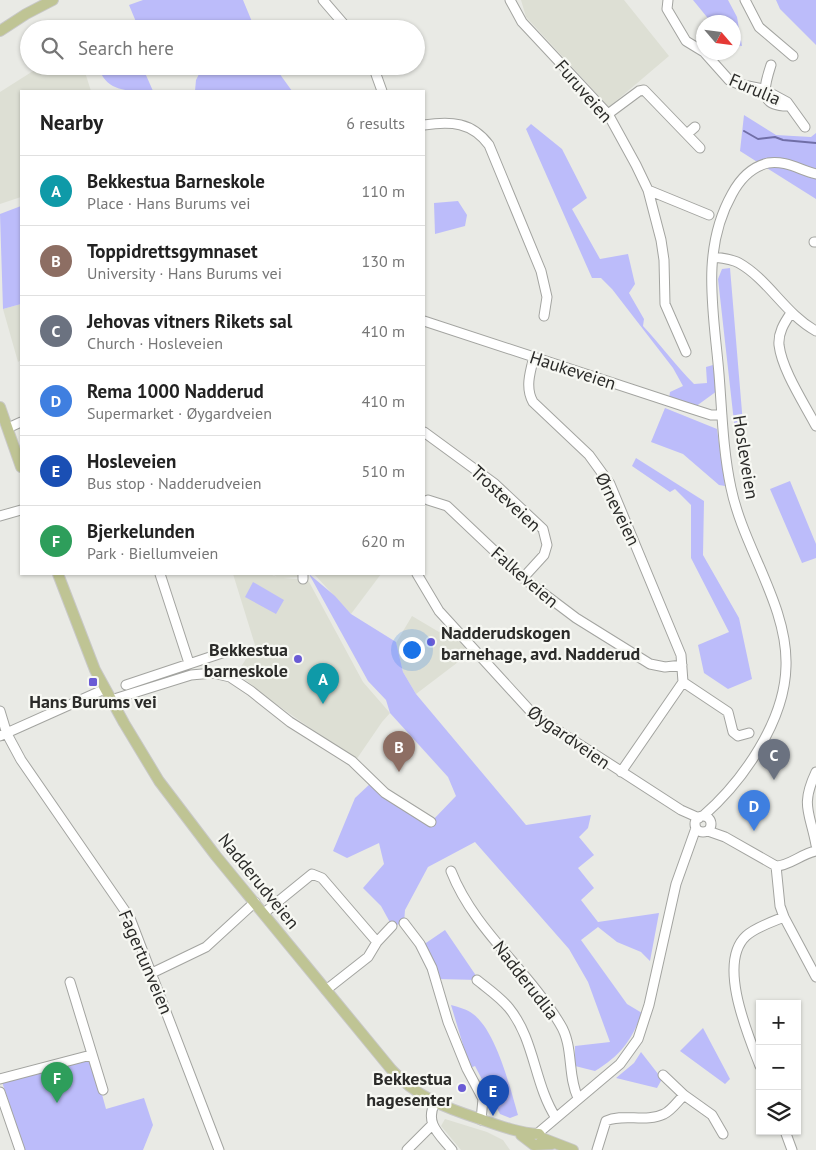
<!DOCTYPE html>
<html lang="en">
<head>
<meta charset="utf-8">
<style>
  :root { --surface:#fff; --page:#f2f2f2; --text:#222; --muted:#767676; --line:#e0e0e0; --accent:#0b8043 }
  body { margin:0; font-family:"PT Sans",sans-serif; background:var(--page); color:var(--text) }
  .controls { position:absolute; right:15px; bottom:15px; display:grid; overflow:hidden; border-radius:0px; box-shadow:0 1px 4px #0004 }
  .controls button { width:45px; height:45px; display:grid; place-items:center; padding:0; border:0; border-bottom:1px solid var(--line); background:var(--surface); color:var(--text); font:25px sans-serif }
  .compass { position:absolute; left:696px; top:15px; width:45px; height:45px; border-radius:50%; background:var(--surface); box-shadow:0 1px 4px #0004; rotate:118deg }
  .you { position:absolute; left:411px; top:649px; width:18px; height:18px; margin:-12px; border:4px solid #fff; border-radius:50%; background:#1a73e8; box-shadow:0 0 0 8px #1a73e833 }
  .badge { display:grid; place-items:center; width:32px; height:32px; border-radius:50%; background:var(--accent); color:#fff; font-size:16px; font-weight:700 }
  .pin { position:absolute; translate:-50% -41px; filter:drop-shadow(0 1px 2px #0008) }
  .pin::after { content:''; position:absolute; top:26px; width:18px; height:15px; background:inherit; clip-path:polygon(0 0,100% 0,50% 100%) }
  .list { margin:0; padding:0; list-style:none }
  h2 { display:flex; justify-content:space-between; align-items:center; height:65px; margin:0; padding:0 20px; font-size:21px }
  h2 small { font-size:16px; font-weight:400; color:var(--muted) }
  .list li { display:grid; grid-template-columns:32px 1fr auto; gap:15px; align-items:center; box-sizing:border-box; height:70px; padding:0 20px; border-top:1px solid var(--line) }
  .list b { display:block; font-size:19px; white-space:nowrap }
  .list p { margin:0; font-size:16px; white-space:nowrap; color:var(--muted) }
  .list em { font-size:16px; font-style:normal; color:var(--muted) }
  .icon { flex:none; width:28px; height:28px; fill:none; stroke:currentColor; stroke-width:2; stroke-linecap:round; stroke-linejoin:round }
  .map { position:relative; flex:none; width:816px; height:1150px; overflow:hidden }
  .search { position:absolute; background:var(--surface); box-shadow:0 1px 4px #0004; left:20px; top:20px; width:405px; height:55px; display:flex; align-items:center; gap:12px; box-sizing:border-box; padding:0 18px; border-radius:28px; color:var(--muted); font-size:19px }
  .panel { position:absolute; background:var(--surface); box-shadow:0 1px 4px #0004; left:20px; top:90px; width:405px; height:485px; border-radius:0px }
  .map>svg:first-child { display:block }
  .built { fill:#dddfd4 }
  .green { fill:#bcbcfa }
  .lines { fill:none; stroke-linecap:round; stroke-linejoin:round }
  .stream { stroke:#706ea7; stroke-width:2 }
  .minor-casing { stroke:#a3a4a0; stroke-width:11 }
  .major-casing { stroke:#c8c8c7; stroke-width:12 }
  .minor { stroke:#fff; stroke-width:9 }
  .major { stroke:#bfc494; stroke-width:10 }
  .poi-dot { fill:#6a5bd5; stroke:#f7f8f3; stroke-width:2 }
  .labels { text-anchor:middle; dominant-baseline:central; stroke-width:4.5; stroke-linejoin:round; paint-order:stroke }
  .street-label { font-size:18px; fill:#2b2b29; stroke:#f7f8f3 }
  .poi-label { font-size:18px; font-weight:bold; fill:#2b2b29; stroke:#f7f8f3; text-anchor:end }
</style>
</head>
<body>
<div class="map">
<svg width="816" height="1150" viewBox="0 0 816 1150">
  <rect width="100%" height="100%" fill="#e9eae5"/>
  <!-- built -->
  <path class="built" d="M521,0h103l45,56 -60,51 -83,-90z
    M41,66h42l8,25h-70v106l-21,7v-112z
    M21,304v56l-3,2 -15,-53z
    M233,574h37l7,3 -5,-3h29l-2,3 -15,1 24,2 55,102 27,31 -8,9 -26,38 -83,-58 -36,-29 18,-28z
    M314,574h67l-30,40z
    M412,616l27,16 7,-5 24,26 -54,41 -13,-22 -7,-29z
    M445,1119l42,13 16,8 7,10h-49l-20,-24z"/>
  <!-- green -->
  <path class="green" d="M143,0h100l12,29h-116l-10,-24z
    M693,0h35l9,17 5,29 -8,-1v-23h-23z
    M776,0h40v45l-36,-36z
    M98,66h44l11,25c-24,0 -47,2 -55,-25z
    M203,66h71l18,25h-97l1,-11z
    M744,115l32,20 35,2 5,-4v66l-76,-48z
    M531,124l31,25 25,49 -15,11 28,50 28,-5 7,30 -6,9 15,26 -1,7c18,19 32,39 51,58l13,-1 -1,-16 7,-2 4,26 -22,16 -26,-8 1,-7 13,-6 -10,-18 -61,-79 -11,-11h-9l-66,-149z
    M458,201l9,14 -2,11 -30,8 -1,-31z
    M21,206v98l-18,5 -3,-95z
    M730,268l13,156 -2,16h-5l-18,-161 4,-10z
    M665,408l52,21 8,57 -6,-1 -36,-31 -32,-12z
    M636,458l68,43 -1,54 36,63 13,61 -24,10 -24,-16 -6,-28 31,-13 -38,-74v-53l-16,-16 -5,3 -38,-26z
    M790,481l26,63v14l-14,5 -32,-74z
    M309,574l26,22 16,18 45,28 7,30 13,22 110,131 65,-10 -3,13 -9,9 15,18 -16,13 16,20 -13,12 17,22 61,-9 -9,48 -9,-9 -24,-10 -19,-15 -17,13 46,64 15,9c-11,28 -21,42 -47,58l-20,-5v-20l35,-4 -22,-60 -19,-33 -94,-107 -47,25 -23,43 -1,13 -12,3 -11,-20 -18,-18 21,-24 -5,-21 -32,15 -14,-7 22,-53 17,-16 59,40 25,-26 -8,-19 -58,-64 -4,-13 -18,-19z
    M253,582l31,18 -8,14 -31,-17z
    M445,930l34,50 -42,-1 -14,-34z
    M451,1005c7,2 16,4 22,9 23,17 37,73 45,101l-8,3 -10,-4 -25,-48 -5,2z
    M703,1028l27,51 -5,5 -45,-33z
    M641,1052l21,27 -5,9 -41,-10 18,-15z
    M92,1058l14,51 38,-11 9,27 -10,25h-118l-23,-68z"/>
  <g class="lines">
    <!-- stream -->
    <path class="stream" d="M744,131l14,8 17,-2 8,3 33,3"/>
    <!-- minor casing -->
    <g class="minor-casing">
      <path id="minor" d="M323,0l25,29
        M510,0l12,22 86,92 28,51 12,25 13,50 3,20 1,44 21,48
        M668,0l-1,9 19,32 18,11
        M745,0l14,27 34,29
        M704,52l25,28 9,4 25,5 24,13 18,25
        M771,65c-7,22 -14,42 19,41
        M373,66l9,25
        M608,114l31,-23 5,-1 56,58
        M424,125c27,-4 48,-3 65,20l52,126 6,26 -3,19
        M687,134l8,-7
        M648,190l61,25
        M814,242h2
        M713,257c8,1 19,2 26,6 30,17 46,51 77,68
        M791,313c-7,10 -13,20 -12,32 3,25 25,58 37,81
        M424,321l262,86 25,8h11
        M534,357c-4,15 -9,31 -1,45l56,53 21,29 71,171 2,27 -62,90
        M8,428l13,-6
        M424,432l71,52 48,45 4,16 -3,10 -21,23
        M428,500l19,6 76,72 53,40 74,46 15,3 17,-2
        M0,516l21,-6
        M160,574l29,89
        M417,574l22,37 95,104 147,95 18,8
        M303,579v-5
        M683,682l45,30 5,20 5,4 11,-3
        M126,685l99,-33
        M111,700l80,-25 22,-2 17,4 21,14 39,31 62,39 33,32 46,29
        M0,711l7,23 14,26 109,158 89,232
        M0,736l105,-47
        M816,772c-16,34 -6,40 0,73
        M703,816c40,-35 82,-95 83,-150 2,-60 -43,-119 -55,-178 -8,-37 -9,-76 -12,-114 -5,-61 -19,-123 13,-180 8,-15 19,-27 36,-31 17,-3 32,7 48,11
        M695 824a8 8 0 1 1 16 0a8 8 0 1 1-16 0Z
        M708,831l17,6 51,29c13,0 25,-12 40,-15
        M776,866l4,40 4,11 32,60
        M451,871c23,59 77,99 109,153 14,22 7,51 18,74
        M264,913l48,-39 10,4 55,64
        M404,923l16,21 12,24 16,54 19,47 16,30 -2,21
        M152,973l54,-26 49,-45
        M477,980c11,9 23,17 32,28 26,32 25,76 47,110
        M70,982l33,108
        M326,990l42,-33 9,-15 15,-16
        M760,1066c-12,-31 -43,-103 -14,-130 10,-9 26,-14 38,-19
        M663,1075l21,20 28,20 11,19
        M0,1079l91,-24
        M0,1092l20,58
        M435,1103c-11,20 5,32 17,47
        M785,1131l7,19
        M537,1134l83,-70 18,-25 11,-34 27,-121 20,-56
        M407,1150l25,-25
        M597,1150l9,-29c17,-8 40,2 58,-7 7,-3 14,-13 20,-19"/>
    </g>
    <!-- major casing -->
    <g class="major-casing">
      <path id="major" d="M0,31l26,-17 27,-14
        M0,407l21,60
        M58,574l37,96 29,53 35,58 57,75 175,213c25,28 55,39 89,50 20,7 39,14 59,15l3,4 31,12
        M521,1135l13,10 18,-1"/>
    </g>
    <!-- minor -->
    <use href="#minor" class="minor"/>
    <!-- major -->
    <use href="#major" class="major"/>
  </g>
  <!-- markers -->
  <g class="poi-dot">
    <circle cx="431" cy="642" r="5"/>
    <circle cx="298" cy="659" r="5"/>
    <rect x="88" y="677" width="10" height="10" rx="2.5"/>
    <circle cx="462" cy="1088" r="5"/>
  </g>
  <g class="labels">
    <!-- street labels -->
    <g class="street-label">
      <text transform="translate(755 89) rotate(23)">Furulia</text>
      <text transform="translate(584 91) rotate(49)">Furuveien</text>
      <text transform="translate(573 370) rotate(18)">Haukeveien</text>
      <text transform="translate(746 457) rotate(81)">Hosleveien</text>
      <text transform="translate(506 498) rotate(43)">Trosteveien</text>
      <text transform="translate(618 509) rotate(64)">Ørneveien</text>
      <text transform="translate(525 577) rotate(41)">Falkeveien</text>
      <text transform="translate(569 737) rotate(35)">Øygardveien</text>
      <text transform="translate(259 881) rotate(51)">Nadderudveien</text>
      <text transform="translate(146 962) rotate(67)">Fagertunveien</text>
      <text transform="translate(526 980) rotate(52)">Nadderudlia</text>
    </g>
    <!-- poi labels -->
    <g class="poi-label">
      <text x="441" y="632" text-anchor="start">Nadderudskogen<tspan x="441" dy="21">barnehage, avd. Nadderud</tspan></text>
      <text x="288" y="649">Bekkestua<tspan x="288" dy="21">barneskole</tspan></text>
      <text x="93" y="701" text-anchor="middle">Hans Burums vei</text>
      <text x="452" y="1078">Bekkestua<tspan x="452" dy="21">hagesenter</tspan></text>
    </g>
  </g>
</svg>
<div class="controls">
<button>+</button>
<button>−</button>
<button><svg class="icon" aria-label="layers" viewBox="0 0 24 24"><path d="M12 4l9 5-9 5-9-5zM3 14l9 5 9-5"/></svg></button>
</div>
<svg class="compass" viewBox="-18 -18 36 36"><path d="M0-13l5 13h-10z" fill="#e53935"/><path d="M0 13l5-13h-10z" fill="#767676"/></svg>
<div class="you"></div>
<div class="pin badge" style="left:323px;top:704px;background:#0f9aa8">A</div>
<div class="pin badge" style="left:399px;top:772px;background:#8d6e63">B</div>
<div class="pin badge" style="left:774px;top:780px;background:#6b7280">C</div>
<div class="pin badge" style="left:754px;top:831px;background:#3f7fe0">D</div>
<div class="pin badge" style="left:493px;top:1116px;background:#1a4fb4">E</div>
<div class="pin badge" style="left:57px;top:1103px;background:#2e9e5b">F</div>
<div class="search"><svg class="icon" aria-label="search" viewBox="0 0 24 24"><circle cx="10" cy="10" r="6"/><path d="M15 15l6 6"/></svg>Search here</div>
<section class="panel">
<h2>Nearby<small>6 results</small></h2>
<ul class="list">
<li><span class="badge" style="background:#0f9aa8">A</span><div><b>Bekkestua Barneskole</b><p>Place · Hans Burums vei</p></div><em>110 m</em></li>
<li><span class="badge" style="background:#8d6e63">B</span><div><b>Toppidrettsgymnaset</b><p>University · Hans Burums vei</p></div><em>130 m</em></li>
<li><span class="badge" style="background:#6b7280">C</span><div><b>Jehovas vitners Rikets sal</b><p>Church · Hosleveien</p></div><em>410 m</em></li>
<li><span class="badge" style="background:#3f7fe0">D</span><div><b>Rema 1000 Nadderud</b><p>Supermarket · Øygardveien</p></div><em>410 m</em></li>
<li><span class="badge" style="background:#1a4fb4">E</span><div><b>Hosleveien</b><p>Bus stop · Nadderudveien</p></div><em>510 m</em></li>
<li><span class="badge" style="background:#2e9e5b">F</span><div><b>Bjerkelunden</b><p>Park · Biellumveien</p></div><em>620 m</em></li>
</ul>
</section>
</div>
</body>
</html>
